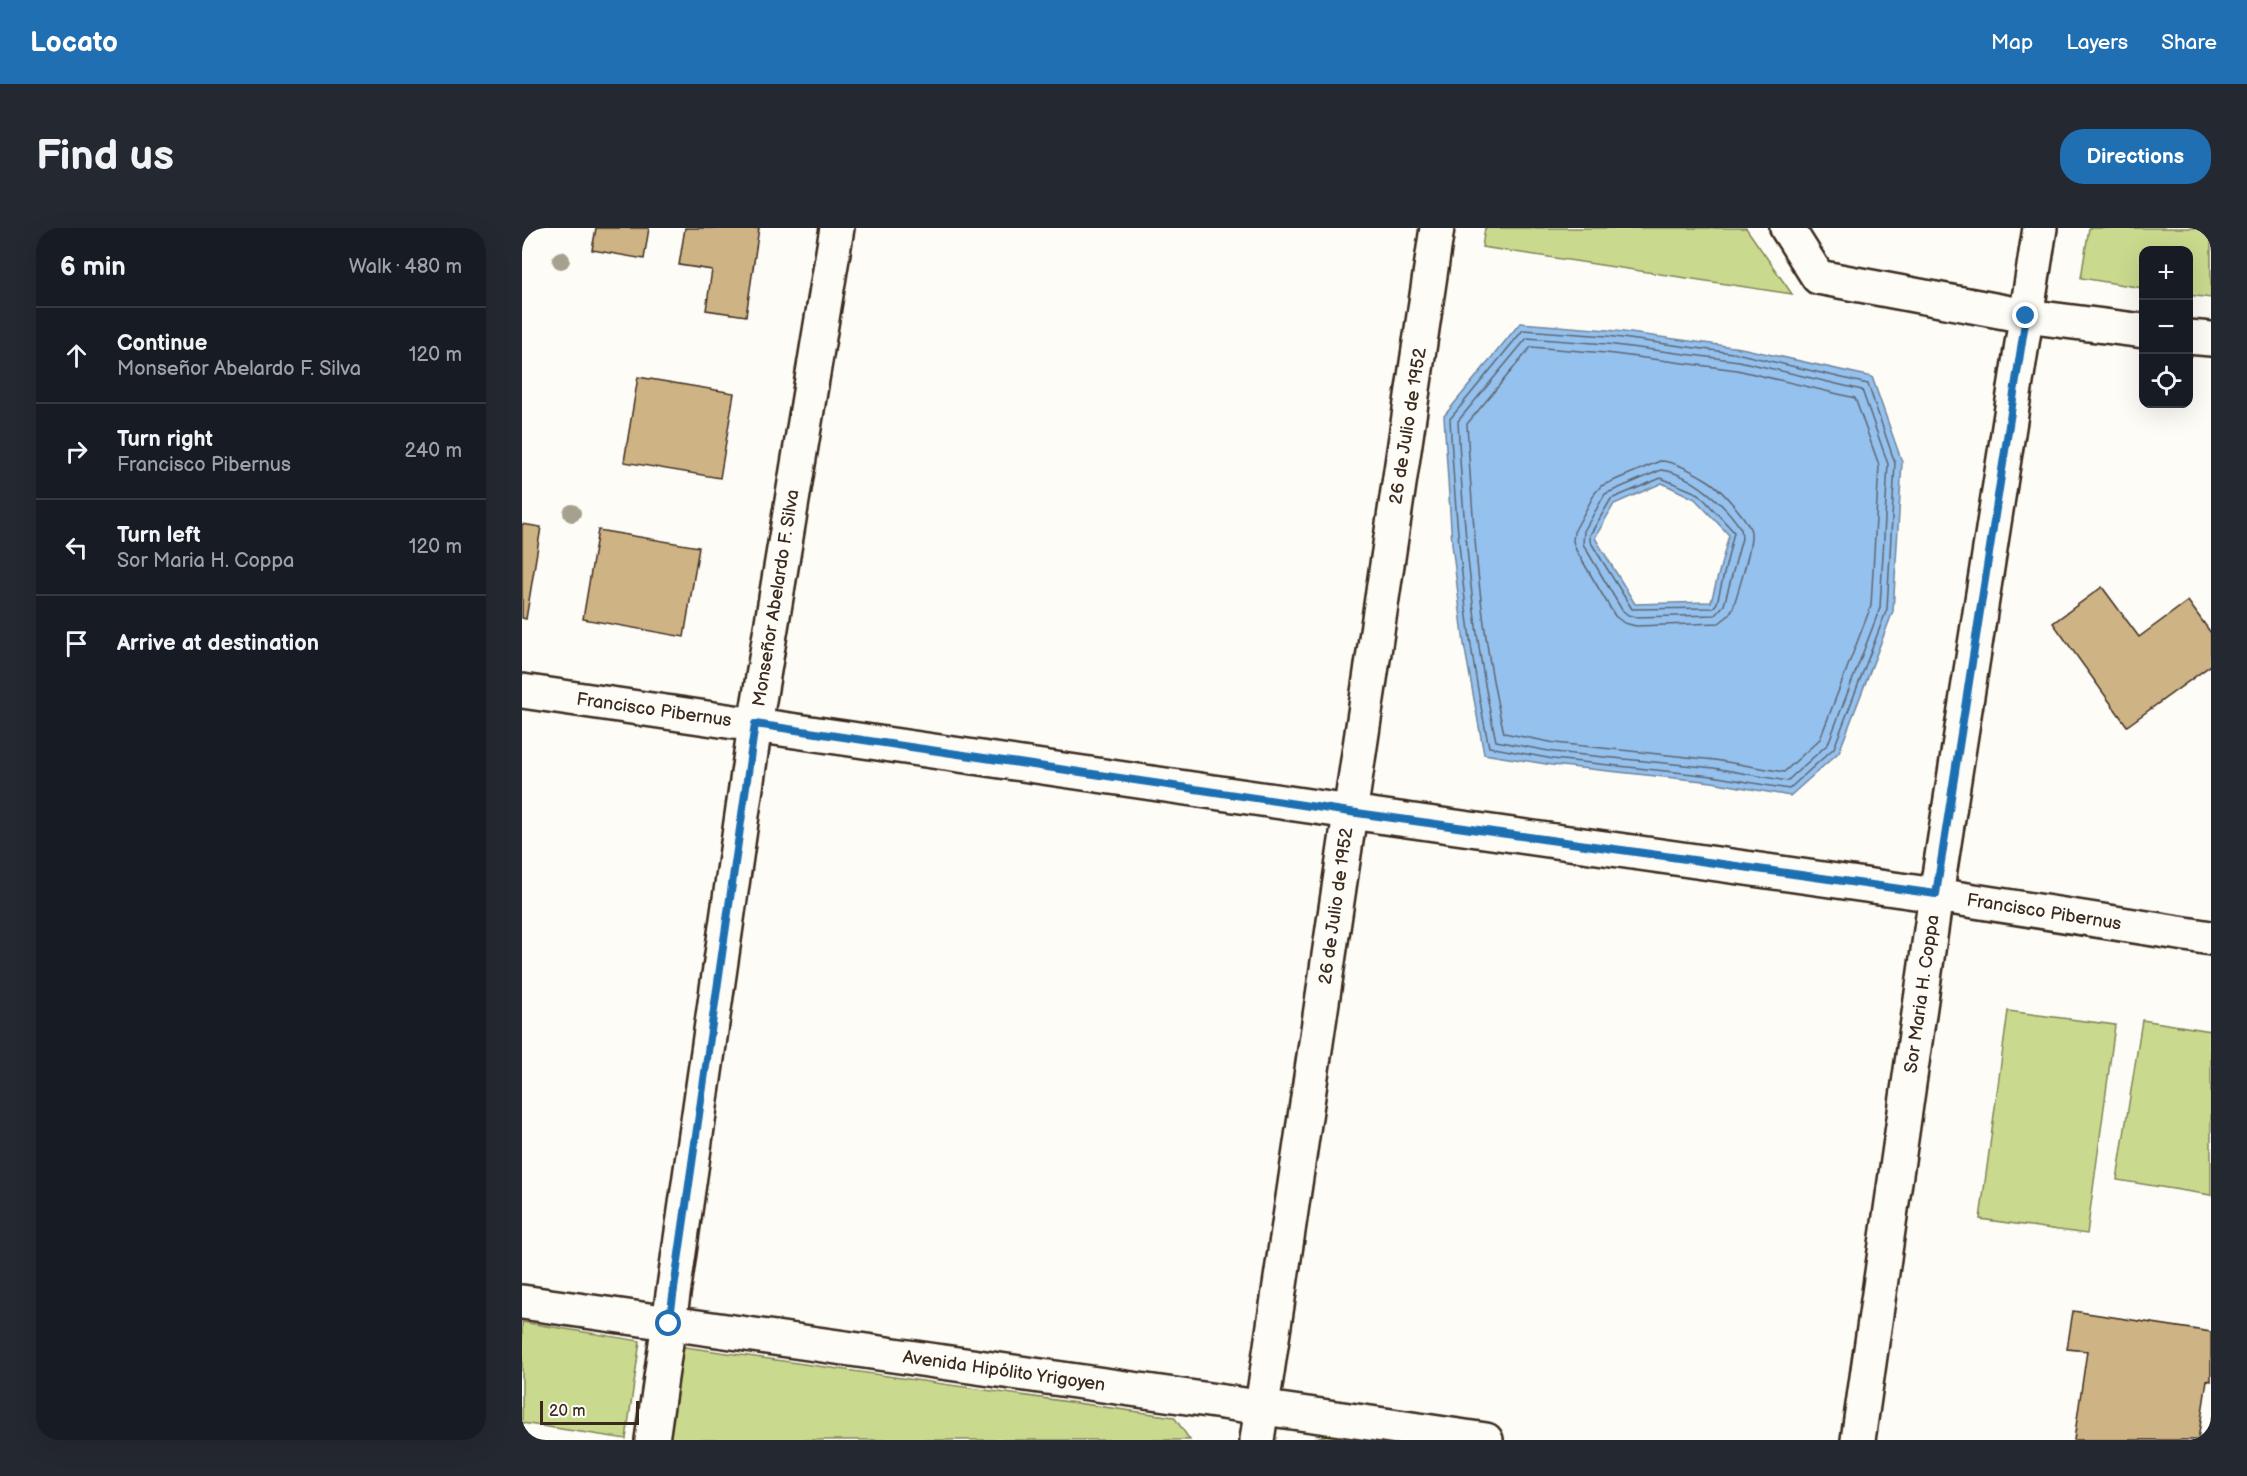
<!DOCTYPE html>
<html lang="en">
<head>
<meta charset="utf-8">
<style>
  :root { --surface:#171b24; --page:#242831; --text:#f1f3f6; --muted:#9ea1a6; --line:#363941; --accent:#1f6fb2 }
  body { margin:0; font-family:"Balsamiq Sans",sans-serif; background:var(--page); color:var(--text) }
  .controls { position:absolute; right:18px; top:18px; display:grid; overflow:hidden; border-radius:12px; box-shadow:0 6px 24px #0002 }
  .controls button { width:54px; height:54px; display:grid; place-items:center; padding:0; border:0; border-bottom:2px solid var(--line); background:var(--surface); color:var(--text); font:30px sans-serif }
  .scale { position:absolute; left:18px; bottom:15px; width:99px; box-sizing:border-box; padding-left:6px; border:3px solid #3b2a1e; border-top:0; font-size:16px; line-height:21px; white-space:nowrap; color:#3b2a1e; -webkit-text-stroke:4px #fdfcf7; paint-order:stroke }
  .stop { position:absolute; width:18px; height:18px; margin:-14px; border:4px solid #1f6fb2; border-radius:50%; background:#fff }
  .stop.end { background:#1f6fb2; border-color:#fff; box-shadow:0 2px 6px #0008 }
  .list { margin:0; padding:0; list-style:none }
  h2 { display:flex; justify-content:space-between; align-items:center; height:78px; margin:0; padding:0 24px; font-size:26px }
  h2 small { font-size:20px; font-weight:400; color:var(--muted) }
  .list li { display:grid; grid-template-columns:39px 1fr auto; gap:18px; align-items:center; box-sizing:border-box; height:96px; padding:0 24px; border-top:2px solid var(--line) }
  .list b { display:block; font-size:22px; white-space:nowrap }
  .list p { margin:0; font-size:20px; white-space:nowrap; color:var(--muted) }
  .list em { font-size:20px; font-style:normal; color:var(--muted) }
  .icon { flex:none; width:33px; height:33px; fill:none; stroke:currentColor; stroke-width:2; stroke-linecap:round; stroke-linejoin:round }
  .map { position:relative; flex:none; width:1689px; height:1212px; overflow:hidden; border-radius:24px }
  header { display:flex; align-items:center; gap:36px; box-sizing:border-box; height:84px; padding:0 30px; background:var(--accent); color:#fff }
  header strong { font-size:28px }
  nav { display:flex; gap:33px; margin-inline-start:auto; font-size:21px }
  .intro { display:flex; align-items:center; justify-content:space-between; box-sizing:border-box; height:144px; padding:0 36px }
  h1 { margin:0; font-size:42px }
  .button { padding:15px 27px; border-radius:24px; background:var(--accent); color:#fff; font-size:21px; font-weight:700 }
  main { display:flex; gap:36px; padding:0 36px }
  aside { flex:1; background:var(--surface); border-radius:24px; box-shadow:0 6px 24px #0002 }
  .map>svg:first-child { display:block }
  .green { fill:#c9da8e; stroke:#828256; stroke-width:1.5 }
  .water { fill:#94c1ee; stroke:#70859b; stroke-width:1.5; fill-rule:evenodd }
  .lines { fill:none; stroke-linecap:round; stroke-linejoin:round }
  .shore { stroke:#5f6671; stroke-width:1.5 }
  .building { fill:#ceb384; stroke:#3b2a1e; stroke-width:1.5 }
  .minor-casing { stroke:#3b2a1e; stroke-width:38 }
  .major-casing { stroke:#3b2a1e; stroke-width:38 }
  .minor { stroke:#fdfcf7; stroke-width:33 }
  .major { stroke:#fdfcf7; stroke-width:33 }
  .tree { fill:#a6a18f }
  .route { stroke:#1f6fb2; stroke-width:8 }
  .labels { text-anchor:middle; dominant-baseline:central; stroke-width:6; stroke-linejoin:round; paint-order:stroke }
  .street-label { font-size:18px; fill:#3b2a1e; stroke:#fdfcf7 }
</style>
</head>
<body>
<header>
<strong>Locato</strong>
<nav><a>Map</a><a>Layers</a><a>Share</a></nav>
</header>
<div class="intro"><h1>Find us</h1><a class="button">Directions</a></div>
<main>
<aside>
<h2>6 min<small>Walk · 480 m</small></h2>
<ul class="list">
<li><svg class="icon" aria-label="ahead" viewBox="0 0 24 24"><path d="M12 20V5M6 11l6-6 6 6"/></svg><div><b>Continue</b><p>Monseñor Abelardo F. Silva</p></div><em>120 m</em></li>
<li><svg class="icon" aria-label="right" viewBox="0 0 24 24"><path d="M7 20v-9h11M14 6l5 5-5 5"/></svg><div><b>Turn right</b><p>Francisco Pibernus</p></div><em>240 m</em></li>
<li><svg class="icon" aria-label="left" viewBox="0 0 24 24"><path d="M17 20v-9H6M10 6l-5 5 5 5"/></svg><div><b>Turn left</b><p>Sor Maria H. Coppa</p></div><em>120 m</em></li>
<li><svg class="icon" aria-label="arrive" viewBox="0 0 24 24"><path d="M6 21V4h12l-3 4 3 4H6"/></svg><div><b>Arrive at destination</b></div></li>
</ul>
</aside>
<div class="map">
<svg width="1689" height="1212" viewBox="0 0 1689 1212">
  <rect width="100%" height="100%" fill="#fdfcf7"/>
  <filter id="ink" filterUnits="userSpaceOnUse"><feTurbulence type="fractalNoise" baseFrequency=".0167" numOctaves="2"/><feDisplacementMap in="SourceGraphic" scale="12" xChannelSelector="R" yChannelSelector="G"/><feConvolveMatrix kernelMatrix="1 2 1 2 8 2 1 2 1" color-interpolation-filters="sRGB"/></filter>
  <g filter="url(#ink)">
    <!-- green -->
    <path class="green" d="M963,0h261l46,66 -310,-47z
      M1567,0h122v70l-22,-3 -1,-45h-44l-1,38 -62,-10z
      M1486,783l107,14 -28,209 -107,-15z
      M1620,792l69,11v164l-94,-15z
      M0,1094l118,19 -14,98 -104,-16z
      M156,1118l496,71 16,23h-525z
      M810,1206l41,6h-66z"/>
    <!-- water -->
    <path class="water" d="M998,95l88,7 133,18 131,29 30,85 -9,149 -54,141 -49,44 -78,-14 -160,-17 -68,-11 -20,-110 -12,-100 -8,-128zM1140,255l33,16 34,36 -18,67 -76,2 -40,-66 19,-34z"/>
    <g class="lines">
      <!-- shore -->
      <path class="shore" d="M1001,102l84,6 133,18 128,30 27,79 -8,146 -53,139 -45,41 -77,-13 -159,-17 -64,-12c-23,-108 -33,-218 -39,-328z
        M1005,110l80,6 132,17 123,29 26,74 -8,144 -52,136 -41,37 -73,-13 -160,-16 -58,-11c-23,-106 -33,-212 -38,-320z
        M1009,119l75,6 131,17 118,28 24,67 -8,141 -51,133 -36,33 -69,-12 -160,-17 -51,-10c-24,-101 -31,-205 -37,-309z
        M1138,233c15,0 34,11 47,19 11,6 42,40 44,52 2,15 -13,59 -18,76l-5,8 -9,7 -83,3 -12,-3 -9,-7 -39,-66 -3,-9 1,-9 21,-39 6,-7z
        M1139,242c29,3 65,35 80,59l1,9 -18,67 -9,10 -79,2 -8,-2 -6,-5 -39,-66 1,-13 21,-37z
        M1139,250l38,16 35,38 -17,71 -4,5 -81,1 -42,-68v-6l21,-36z"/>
    </g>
    <!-- building -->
    <path class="building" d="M74,0h53l-5,31 -52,-9z
      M163,0h74l-13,88 -40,-6 6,-40 -33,-5z
      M116,149l96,16 -14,85 -96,-16z
      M0,296l19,3 -15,92 -4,-1z
      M76,302l101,17 -15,90 -101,-18z
      M1580,359l37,50 49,-36 23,32v32l-84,61 -74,-103z
      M1551,1083l138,21v49l-4,-1 -9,60h-124l13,-89 -20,-2z"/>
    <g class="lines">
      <!-- minor casing -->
      <g class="minor-casing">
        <path id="minor" d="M1265,0l31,49 208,39 118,15
          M1666,109l23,2
          M0,463l828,121 586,83 275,43
          M130,1212l103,-715 82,-497
          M735,1212l180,-1212
          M1336,1212l78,-545 104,-667"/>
      </g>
      <!-- major casing -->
      <g class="major-casing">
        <path id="major" d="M0,1074c321,49 643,90 964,138"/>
      </g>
      <!-- minor -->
      <use href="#minor" class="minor"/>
      <!-- major -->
      <use href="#major" class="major"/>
    </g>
    <!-- trees -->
    <g class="tree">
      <circle cx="39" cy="32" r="9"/>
      <circle cx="50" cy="285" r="9"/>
    </g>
  </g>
  <g class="lines" filter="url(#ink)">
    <!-- route -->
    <path class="route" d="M147,1096l86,-600 595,88 586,82 90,-578"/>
  </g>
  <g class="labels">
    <!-- street labels -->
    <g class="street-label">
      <text transform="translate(886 198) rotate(-81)">26 de Julio de 1952</text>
      <text transform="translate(254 370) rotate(-81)">Monseñor Abelardo F. Silva</text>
      <text transform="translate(132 482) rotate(8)">Francisco Pibernus</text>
      <text transform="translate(814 678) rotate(-82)">26 de Julio de 1952</text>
      <text transform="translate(1522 684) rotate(9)">Francisco Pibernus</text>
      <text transform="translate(1400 766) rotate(-82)">Sor Maria H. Coppa</text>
      <text transform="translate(482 1143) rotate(8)">Avenida Hipólito Yrigoyen</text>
    </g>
  </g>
</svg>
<div class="controls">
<button>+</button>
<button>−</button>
<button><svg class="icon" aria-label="locate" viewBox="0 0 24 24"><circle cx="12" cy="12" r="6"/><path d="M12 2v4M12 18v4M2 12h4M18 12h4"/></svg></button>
</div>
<div class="scale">20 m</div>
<div class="stop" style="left:147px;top:1096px"></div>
<div class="stop end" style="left:1504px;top:88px"></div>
</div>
</main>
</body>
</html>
